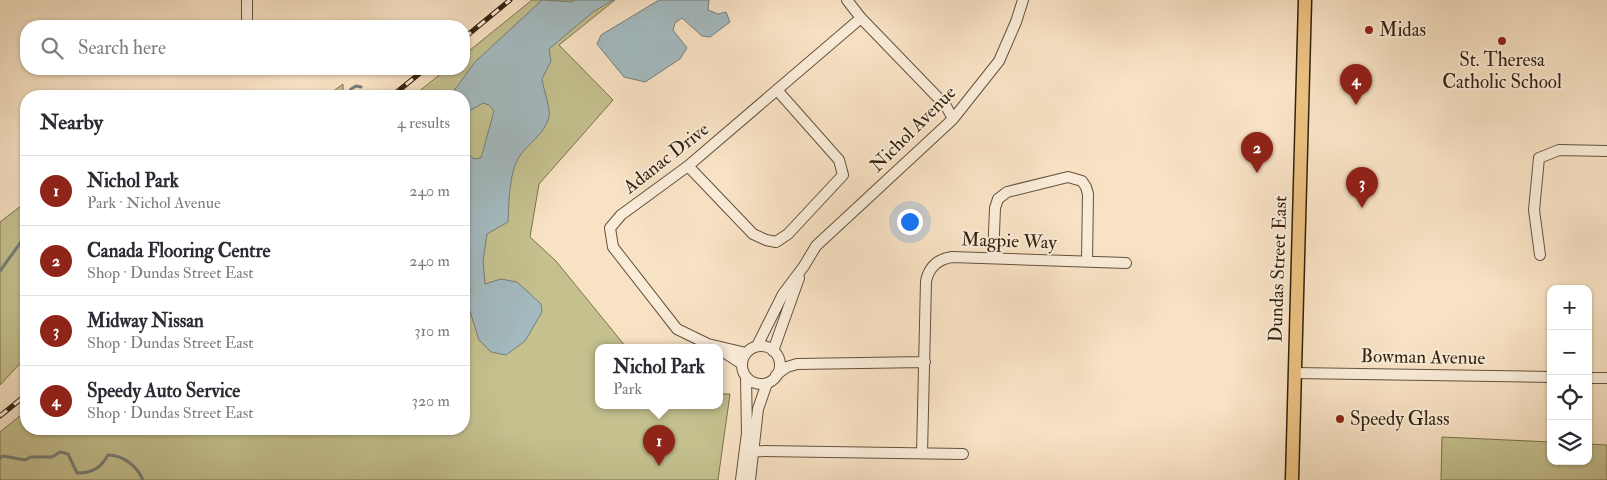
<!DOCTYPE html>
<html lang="en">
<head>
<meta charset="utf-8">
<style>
  :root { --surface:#fff; --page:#f2f2f3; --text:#2b2b33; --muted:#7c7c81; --line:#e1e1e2; --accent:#8f2418 }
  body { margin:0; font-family:"IM FELL Double Pica",serif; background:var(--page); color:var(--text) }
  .controls { position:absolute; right:15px; bottom:15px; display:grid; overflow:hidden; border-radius:10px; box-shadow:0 1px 4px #0004 }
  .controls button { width:45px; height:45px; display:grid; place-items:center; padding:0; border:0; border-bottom:1px solid var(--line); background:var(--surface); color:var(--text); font:25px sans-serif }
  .you { position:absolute; left:909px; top:221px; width:18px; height:18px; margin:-12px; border:4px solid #fff; border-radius:50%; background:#1a73e8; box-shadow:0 0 0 8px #1a73e833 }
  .badge { display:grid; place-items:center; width:32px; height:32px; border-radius:50%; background:var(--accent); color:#fff; font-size:16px; font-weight:700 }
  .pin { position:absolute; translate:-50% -41px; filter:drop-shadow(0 1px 2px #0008) }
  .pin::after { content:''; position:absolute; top:26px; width:18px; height:15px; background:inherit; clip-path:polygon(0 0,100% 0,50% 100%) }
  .popup { position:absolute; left:595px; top:344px; width:128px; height:65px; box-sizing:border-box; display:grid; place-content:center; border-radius:10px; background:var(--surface); filter:drop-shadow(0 1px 4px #0005); font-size:16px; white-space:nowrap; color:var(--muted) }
  .popup b { font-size:19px; color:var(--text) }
  .popup::after { content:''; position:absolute; left:50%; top:100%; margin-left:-10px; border:10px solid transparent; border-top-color:var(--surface) }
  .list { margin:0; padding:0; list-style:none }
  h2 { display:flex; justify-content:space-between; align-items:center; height:65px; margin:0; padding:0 20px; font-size:21px }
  h2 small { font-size:16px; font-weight:400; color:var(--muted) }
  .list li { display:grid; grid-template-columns:32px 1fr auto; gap:15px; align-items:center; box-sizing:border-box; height:70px; padding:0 20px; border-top:1px solid var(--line) }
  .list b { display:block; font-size:19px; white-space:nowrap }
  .list p { margin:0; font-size:16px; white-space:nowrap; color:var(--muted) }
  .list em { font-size:16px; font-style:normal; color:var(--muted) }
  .icon { flex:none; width:28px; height:28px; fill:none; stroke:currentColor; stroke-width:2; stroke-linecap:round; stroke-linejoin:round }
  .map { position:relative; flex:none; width:1607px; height:480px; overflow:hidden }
  .search { position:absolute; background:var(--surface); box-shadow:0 1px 4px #0004; left:20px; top:20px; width:450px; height:55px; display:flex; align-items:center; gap:12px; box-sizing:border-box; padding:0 18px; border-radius:20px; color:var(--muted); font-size:19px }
  .panel { position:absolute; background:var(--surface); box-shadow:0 1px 4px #0004; left:20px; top:90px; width:450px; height:345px; border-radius:20px }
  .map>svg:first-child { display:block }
  .green { fill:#c4c18f; stroke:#7c724f }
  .water { fill:#a3bac0; stroke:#767d79; fill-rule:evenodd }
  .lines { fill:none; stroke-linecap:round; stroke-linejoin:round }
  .stream { stroke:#767d79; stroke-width:3 }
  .minor-casing { stroke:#64523c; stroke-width:12 }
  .major-casing { stroke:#33220f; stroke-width:15 }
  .minor { stroke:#faecd9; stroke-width:10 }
  .major { stroke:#ecc182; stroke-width:12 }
  .rail-casing { stroke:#33220f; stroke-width:5 }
  .rail { stroke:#faecd9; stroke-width:3; stroke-dasharray:9; stroke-linecap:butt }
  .poi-dot { fill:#8f2418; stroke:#faecd9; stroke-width:2 }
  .labels { text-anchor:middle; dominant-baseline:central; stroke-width:4; stroke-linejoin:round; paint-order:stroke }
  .poi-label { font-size:19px; fill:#33220f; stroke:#faecd9; text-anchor:start }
  .street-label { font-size:19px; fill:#33220f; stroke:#faecd9 }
</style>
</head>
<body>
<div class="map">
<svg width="1607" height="480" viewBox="0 0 1607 480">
  <rect width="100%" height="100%" fill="#f8e2c4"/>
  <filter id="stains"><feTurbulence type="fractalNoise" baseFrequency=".004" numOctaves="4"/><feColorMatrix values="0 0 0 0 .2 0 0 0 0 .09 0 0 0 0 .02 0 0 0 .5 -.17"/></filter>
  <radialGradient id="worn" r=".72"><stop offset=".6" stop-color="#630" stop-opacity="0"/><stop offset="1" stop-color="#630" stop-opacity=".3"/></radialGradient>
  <!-- green -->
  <path class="green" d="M532,0h83l-56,45 54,55 -74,84 -9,53 26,24 70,86h-27v58h120v-11h11l-12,86h-718v-48l26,-21v18h438v-333h-51l34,-27h17v-14z
    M343,84v12h-16z
    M26,202v155l-26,28v-163z
    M1442,437l109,5v19h37v-17l19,1v35h-166z"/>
  <!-- water -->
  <path class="water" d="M542,0l31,2v-2h40l-20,12 -44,37 2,12 -9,18c1,9 9,30 7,38 -4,17 -21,26 -30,40 -10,15 -10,46 -11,65l-21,12 -4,27 2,23 16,-5 16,3 24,22 1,8 -17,29 -19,14 -15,-3 -12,-12 -11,-35 2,-16 -4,-10 -2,-1v-22l4,-23 -4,-9v-128h-14l25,-34zM483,103l6,2 5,6 -13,47 -7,1 -8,-7 -2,-13 5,-28z
    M659,0h50l-1,10 10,4 8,-2 4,10 -20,15 -8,-1 -20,-18 -7,5 -2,7 14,18 -7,11 -35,23 -21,-5 -27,-33 4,-9z"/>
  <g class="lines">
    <!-- stream -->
    <path class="stream" d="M349,96l2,-7 5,-3 5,1
      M0,271l26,-36
      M0,458l3,-2 22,4 6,-3h21l8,-5 8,2 9,19c15,0 24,-5 31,-18 15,0 29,11 35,25"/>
    <!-- minor casing -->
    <g class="minor-casing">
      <path id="minor" d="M847,0l14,18 85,88 7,13
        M247,19v-19
        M688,166l65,68 13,6 10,2 12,-8 55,-59 -4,-15 -62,-70
        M1540,255l-6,-45 5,-52 20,-8 48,1
        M993,258l2,-50 3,-9 9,-7 61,-15 14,4 4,6 2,7 -1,67
        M708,344l38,9
        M757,346l26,-52 21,-28 12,-20 137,-127 46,-58 17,-39 7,-22
        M742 365a19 19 0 1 1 38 0a19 19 0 1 1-38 0Z
        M714,347l-37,-18 -64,-82 -3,-19 11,-13 67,-49 173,-148
        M719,349l23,15
        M773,351l26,-73
        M1294,373l257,4
        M776,375l11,-8 10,-3 128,-2
        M1588,378h19
        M755,451l208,3
        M922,453l4,-172c3,-14 12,-22 26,-24l174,6
        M741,480l6,-47 -1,-56
        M750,480l8,-71 9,-26"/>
    </g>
    <!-- major casing -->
    <g class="major-casing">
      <path id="major" d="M1292,480l13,-480"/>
    </g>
    <!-- minor -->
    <use href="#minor" class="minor"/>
    <!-- major -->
    <use href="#major" class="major"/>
    <!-- rail casing -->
    <g class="rail-casing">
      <path id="rail" d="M464,38l46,-38
        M392,96l33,-27
        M0,416l26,-21"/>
    </g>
    <!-- rail -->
    <use href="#rail" class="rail"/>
  </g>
  <!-- markers -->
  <g class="poi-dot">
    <circle cx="1369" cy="30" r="5"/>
    <circle cx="1502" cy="41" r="5"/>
    <circle cx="1340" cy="419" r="5"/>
  </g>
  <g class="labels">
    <!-- poi labels -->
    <g class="poi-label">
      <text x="1379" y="30">Midas</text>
      <text x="1502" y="60" text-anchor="middle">St. Theresa<tspan x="1502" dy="22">Catholic School</tspan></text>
      <text x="1350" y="419">Speedy Glass</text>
    </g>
    <!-- street labels -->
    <g class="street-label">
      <text transform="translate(913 129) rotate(-45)">Nichol Avenue</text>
      <text transform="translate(666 158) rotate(-38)">Adanac Drive</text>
      <text transform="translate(1009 241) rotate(2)">Magpie Way</text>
      <text transform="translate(1278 269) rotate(-88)">Dundas Street East</text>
      <text transform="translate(1423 357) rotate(1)">Bowman Avenue</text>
    </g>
  </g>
  <rect width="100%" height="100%" filter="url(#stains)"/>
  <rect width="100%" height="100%" fill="url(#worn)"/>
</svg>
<div class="controls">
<button>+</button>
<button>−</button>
<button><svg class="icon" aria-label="locate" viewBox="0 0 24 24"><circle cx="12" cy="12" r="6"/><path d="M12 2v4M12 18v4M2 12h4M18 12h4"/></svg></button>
<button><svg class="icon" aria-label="layers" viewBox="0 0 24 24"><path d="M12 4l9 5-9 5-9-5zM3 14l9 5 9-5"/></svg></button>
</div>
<div class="you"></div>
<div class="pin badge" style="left:659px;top:466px">1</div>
<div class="popup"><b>Nichol Park</b>Park</div>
<div class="pin badge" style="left:1257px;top:173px">2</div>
<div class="pin badge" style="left:1362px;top:208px">3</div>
<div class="pin badge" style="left:1356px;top:105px">4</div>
<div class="search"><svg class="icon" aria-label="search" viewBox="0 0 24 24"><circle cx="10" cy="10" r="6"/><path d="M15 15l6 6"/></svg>Search here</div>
<section class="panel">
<h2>Nearby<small>4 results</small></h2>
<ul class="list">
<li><span class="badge">1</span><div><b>Nichol Park</b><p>Park · Nichol Avenue</p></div><em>240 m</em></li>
<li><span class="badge">2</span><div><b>Canada Flooring Centre</b><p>Shop · Dundas Street East</p></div><em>240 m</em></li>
<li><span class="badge">3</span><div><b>Midway Nissan</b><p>Shop · Dundas Street East</p></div><em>310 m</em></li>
<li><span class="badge">4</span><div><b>Speedy Auto Service</b><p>Shop · Dundas Street East</p></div><em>320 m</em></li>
</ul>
</section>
</div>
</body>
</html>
